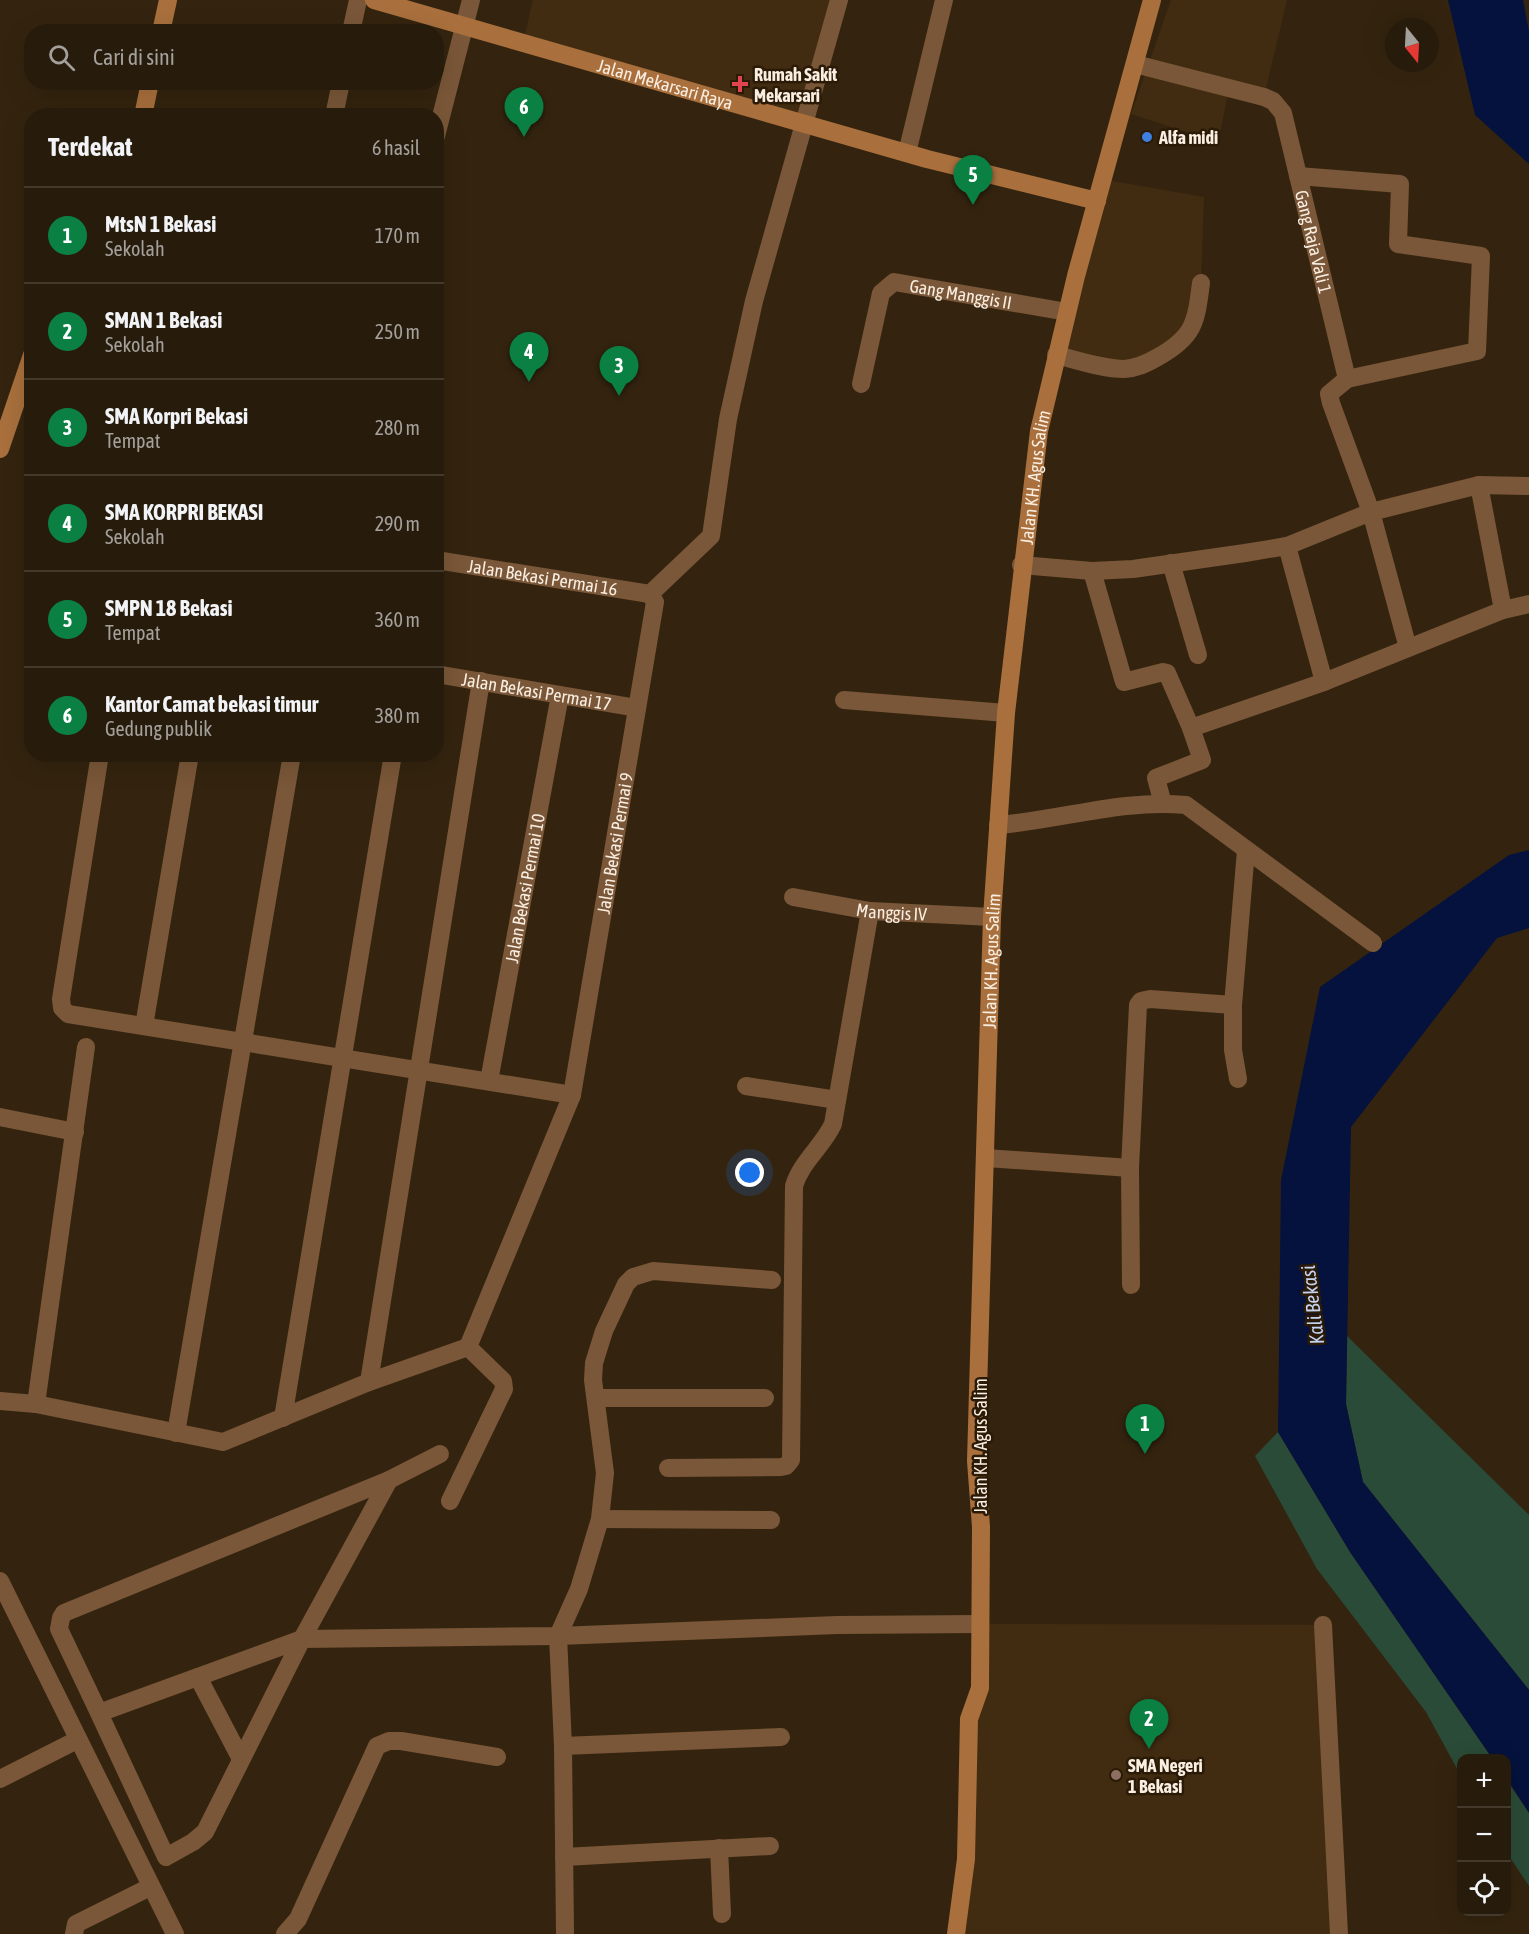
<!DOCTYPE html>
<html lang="id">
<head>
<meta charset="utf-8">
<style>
  :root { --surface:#271b0b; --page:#332819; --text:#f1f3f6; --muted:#a4a19d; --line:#43392c; --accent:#0b8043 }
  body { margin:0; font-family:"Asap Condensed",sans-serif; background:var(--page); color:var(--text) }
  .controls { position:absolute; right:18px; bottom:18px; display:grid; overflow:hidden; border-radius:12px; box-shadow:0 6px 24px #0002 }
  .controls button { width:54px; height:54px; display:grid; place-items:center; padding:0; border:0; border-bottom:2px solid var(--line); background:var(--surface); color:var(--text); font:30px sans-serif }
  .compass { position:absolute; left:1385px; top:18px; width:54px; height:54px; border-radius:50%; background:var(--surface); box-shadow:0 6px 24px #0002; rotate:162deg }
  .you { position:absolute; left:750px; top:1173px; width:21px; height:21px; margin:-15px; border:4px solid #fff; border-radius:50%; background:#1a73e8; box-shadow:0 0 0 9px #1a73e833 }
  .badge { display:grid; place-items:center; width:39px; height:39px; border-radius:50%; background:var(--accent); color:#fff; font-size:20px; font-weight:700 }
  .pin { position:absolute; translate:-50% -50px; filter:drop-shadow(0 2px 3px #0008) }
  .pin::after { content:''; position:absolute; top:32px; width:21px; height:18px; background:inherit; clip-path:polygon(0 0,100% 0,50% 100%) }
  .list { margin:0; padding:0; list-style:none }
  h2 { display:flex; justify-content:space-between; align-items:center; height:78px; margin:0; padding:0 24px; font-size:26px }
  h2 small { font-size:20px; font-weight:400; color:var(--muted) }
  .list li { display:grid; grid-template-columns:39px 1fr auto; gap:18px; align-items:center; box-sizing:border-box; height:96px; padding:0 24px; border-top:2px solid var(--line) }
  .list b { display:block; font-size:22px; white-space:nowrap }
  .list p { margin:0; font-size:20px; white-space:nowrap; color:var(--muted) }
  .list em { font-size:20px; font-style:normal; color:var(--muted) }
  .icon { flex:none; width:33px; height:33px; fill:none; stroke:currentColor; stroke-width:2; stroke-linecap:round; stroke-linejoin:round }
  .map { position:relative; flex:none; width:1529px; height:1934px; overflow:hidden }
  .search { position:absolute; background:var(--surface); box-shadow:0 6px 24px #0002; left:24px; top:24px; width:420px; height:66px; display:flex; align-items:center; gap:15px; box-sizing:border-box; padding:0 21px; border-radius:24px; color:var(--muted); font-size:22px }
  .panel { position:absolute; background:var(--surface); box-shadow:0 6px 24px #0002; left:24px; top:108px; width:420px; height:654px; border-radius:24px }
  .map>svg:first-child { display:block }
  .built { fill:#412c11 }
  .green { fill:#2a4b37 }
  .water { fill:#04123d }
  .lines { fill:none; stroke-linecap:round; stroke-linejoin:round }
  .street { stroke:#7a5738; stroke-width:18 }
  .secondary { stroke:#a9703d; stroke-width:18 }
  .health-dot { fill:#e0444e; stroke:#2a1a06; stroke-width:2 }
  .shop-dot { fill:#3f7fe0; stroke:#2a1a06; stroke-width:2 }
  .education-dot { fill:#8d6e63; stroke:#2a1a06; stroke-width:2 }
  .labels { text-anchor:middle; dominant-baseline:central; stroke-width:5; stroke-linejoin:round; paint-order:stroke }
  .poi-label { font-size:18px; font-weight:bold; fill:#f9eee1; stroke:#2a1a06; text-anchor:start }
  .street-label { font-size:18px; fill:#f9eee1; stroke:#2a1a06 }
  .water-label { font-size:20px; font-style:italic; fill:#c5d4f3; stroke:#2a1a06 }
</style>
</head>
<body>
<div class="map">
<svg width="1529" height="1934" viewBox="0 0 1529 1934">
  <rect width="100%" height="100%" fill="#34240f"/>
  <!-- built -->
  <path class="built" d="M533,0h306l-34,124 -282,-81z
    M1171,0h116l-23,97 -35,-8 -11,53 -87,-28z
    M1107,180l97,17 -3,86 -4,34 -55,49 -86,-11z
    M980,1624l343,1 15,309h-377z"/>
  <!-- green -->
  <path class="green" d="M1347,1336l182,179v175l-166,-208 -17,-78z
    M1278,1432l72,120 142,206h-30l-1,18 -35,-64 -109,-143 -62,-113z
    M1506,1779l23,34v73l-22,-33z"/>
  <!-- water -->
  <path class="water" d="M1448,0h75l6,32v132l-54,-49z
    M1529,850v78l-32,10 -146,189 -5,277 17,78 166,208v123l-22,-34 -1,-21h-14l-142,-206 -72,-120 3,-252 39,-193 189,-132z"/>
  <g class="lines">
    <!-- street -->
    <g class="street">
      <path d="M351,32l7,-32"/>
      <path id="s1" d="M1135,64l129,33 9,4 10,12 64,266 -18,15 2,9 40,109 37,136"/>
      <path d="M334,116l7,-34"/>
      <path d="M436,136l35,-136"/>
      <path d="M907,153l37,-153"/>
      <path d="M1298,176l102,8 -2,60 83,12 -4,95 -130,28"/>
      <path d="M1056,355c21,5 46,14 68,14 13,-1 22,-5 34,-12 36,-20 38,-34 43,-74"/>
      <path id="s2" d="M861,384l20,-91 13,-11 173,30"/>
      <path d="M1479,485l24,125"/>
      <path d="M1287,546l37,136"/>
      <path id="s3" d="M436,560l214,34"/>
      <path d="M1171,563l27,92"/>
      <path d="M1021,565l71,6 41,-2 112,-16 42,-7 84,-34 108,-27 50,1"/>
      <path d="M1092,571l32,111 39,-10 4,1 24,55 133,-46 179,-72 26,-6"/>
      <path d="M650,594l61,-58 17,-117 26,-118 85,-301"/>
      <path id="s4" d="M436,674l201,34"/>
      <path d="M844,700l162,13"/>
      <path d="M100,754l-39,245 1,9 6,6 504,81"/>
      <path d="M1163,804l-7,-26 46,-18 -11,-32"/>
      <path d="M998,825c63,-5 124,-26 188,-20l187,138"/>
      <path id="s5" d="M793,897l77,14 122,6"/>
      <path d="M144,1026l46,-272"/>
      <path d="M1238,1079l-5,-29v-45l13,-155"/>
      <path id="s6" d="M489,1081l71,-386"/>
      <path d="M746,1086l91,14"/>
      <path d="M0,1117l75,15"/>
      <path d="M986,1158l144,10"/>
      <path d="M1131,1285l-1,-117 8,-163 3,-4 9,-2 83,6"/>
      <path id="s7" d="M468,1347l104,-252 83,-493 -5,-8"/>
      <path d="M369,1382l99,-35 35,34 1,8 -54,112"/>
      <path d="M596,1398h169"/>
      <path d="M0,1401l36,3 187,38 146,-60 112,-701"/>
      <path d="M36,1404l50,-357"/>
      <path d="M283,1418l110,-664"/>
      <path d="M176,1433l116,-679"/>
      <path d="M668,1468l113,-1 5,-1 5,-6 3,-274c7,-24 29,-40 39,-62l37,-213"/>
      <path d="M389,1480l51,-26"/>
      <path d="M600,1519l171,1"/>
      <path d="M0,1581l175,353"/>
      <path d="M1323,1625l16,309"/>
      <path d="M198,1677l43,82"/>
      <path d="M99,1713l-40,-84 2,-11 3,-5 325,-133 -87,159 -203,74 67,144 27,-15 12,-10 97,-193 256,-3 279,-11 143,-1"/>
      <path d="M563,1746l218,-9"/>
      <path d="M0,1779l77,-39"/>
      <path d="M719,1848l3,66"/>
      <path d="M564,1857l206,-11"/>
      <path d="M74,1934l2,-10 74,-37"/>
      <path d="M285,1934l13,-15 79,-173 12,-5h12l96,16"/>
      <path d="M565,1934l-2,-188 -5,-110 21,-47 21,-70 5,-46 -12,-93 1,-17 10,-32 22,-47 7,-7 20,-6 119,9"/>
    </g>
    <!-- secondary -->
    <g class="secondary">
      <path id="s8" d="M374,0l553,159 170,42"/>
      <path d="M161,32l7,-32"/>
      <path d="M143,116l7,-34"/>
      <path d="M0,449l32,-94"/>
      <path id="s9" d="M956,1934l10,-75 3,-140 11,-31 1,-161 -5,-66 6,-209 10,-335 14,-204 33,-282 37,-155 76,-276"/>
    </g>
  </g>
  <!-- markers -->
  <path class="health-dot" d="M737 75h6v6h6v6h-6v6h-6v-6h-6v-6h6z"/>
  <circle class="shop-dot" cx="1147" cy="137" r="6"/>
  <circle class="education-dot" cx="1116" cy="1775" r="6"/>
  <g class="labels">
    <!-- poi labels -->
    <g class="poi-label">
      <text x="754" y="74">Rumah Sakit<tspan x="754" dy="21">Mekarsari</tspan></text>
      <text x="1159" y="137">Alfa midi</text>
      <text x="1128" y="1765">SMA Negeri<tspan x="1128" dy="21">1 Bekasi</tspan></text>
    </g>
    <!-- street labels -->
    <g class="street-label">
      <text stroke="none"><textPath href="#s8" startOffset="303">Jalan Mekarsari Raya</textPath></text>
      <text stroke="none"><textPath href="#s1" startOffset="291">Gang Raja Vali 1</textPath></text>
      <text stroke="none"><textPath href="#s2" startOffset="178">Gang Manggis II</textPath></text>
      <text stroke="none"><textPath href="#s9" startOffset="1462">Jalan KH. Agus Salim</textPath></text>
      <text stroke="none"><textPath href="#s3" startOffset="108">Jalan Bekasi Permai 16</textPath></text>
      <text stroke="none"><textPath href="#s4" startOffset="102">Jalan Bekasi Permai 17</textPath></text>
      <text stroke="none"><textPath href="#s7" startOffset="528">Jalan Bekasi Permai 9</textPath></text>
      <text stroke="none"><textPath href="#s6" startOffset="196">Jalan Bekasi Permai 10</textPath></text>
      <text stroke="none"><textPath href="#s5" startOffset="100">Manggis IV</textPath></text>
      <text stroke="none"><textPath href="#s9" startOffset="976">Jalan KH. Agus Salim</textPath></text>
      <text transform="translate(980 1446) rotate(-90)">Jalan KH. Agus Salim</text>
    </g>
    <!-- water labels -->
    <g class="water-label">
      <text transform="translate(1312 1305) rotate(-97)">Kali Bekasi</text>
    </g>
  </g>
</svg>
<div class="controls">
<button>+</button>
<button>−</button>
<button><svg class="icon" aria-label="locate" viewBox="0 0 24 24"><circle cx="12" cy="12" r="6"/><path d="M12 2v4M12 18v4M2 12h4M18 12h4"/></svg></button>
</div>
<svg class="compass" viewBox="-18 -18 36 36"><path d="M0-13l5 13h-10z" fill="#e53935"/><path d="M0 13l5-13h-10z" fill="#a4a19d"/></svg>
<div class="you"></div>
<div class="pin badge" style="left:1145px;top:1454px">1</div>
<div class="pin badge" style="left:1149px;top:1749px">2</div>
<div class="pin badge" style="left:619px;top:396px">3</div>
<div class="pin badge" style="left:529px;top:382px">4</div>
<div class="pin badge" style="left:973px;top:205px">5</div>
<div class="pin badge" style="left:524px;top:137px">6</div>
<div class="search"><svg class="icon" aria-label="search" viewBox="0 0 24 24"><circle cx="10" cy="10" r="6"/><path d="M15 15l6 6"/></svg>Cari di sini</div>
<section class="panel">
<h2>Terdekat<small>6 hasil</small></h2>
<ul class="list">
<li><span class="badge">1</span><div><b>MtsN 1 Bekasi</b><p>Sekolah</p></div><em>170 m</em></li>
<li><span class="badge">2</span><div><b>SMAN 1 Bekasi</b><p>Sekolah</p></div><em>250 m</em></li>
<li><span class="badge">3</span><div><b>SMA Korpri Bekasi</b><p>Tempat</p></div><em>280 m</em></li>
<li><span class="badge">4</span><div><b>SMA KORPRI BEKASI</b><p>Sekolah</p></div><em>290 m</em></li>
<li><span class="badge">5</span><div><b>SMPN 18 Bekasi</b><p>Tempat</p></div><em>360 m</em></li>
<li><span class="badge">6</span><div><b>Kantor Camat bekasi timur</b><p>Gedung publik</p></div><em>380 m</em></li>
</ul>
</section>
</div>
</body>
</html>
